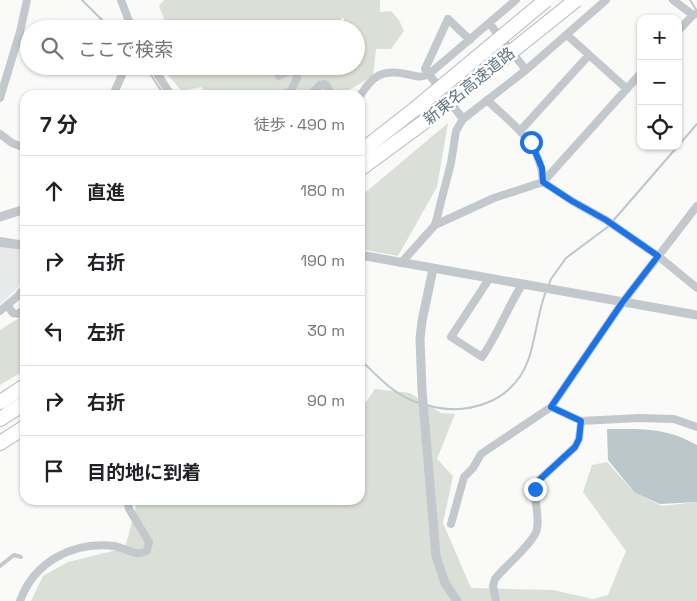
<!DOCTYPE html>
<html lang="ja">
<head>
<meta charset="utf-8">
<style>
  :root { --surface:#fff; --page:#f6f6f6; --text:#202124; --muted:#757577; --line:#e0e0e0 }
  body { margin:0; font-family:"Space Grotesk","Noto Sans JP",sans-serif; background:var(--page); color:var(--text) }
  .controls { position:absolute; right:15px; top:15px; display:grid; overflow:hidden; border-radius:10px; box-shadow:0 1px 4px #0004 }
  .controls button { width:45px; height:45px; display:grid; place-items:center; padding:0; border:0; border-bottom:1px solid var(--line); background:var(--surface); color:var(--text); font:25px sans-serif }
  .stop { position:absolute; width:15px; height:15px; margin:-11px; border:4px solid #1a73e8; border-radius:50%; background:#fff }
  .stop.end { background:#1a73e8; border-color:#fff; box-shadow:0 1px 5px #0008 }
  .list { margin:0; padding:0; list-style:none }
  h2 { display:flex; justify-content:space-between; align-items:center; height:65px; margin:0; padding:0 20px; font-size:21px }
  h2 small { font-size:16px; font-weight:400; color:var(--muted) }
  .list li { display:grid; grid-template-columns:32px 1fr auto; gap:15px; align-items:center; box-sizing:border-box; height:70px; padding:0 20px; border-top:1px solid var(--line) }
  .list b { display:block; font-size:19px; white-space:nowrap }
  .list em { font-size:16px; font-style:normal; color:var(--muted) }
  .icon { flex:none; width:28px; height:28px; fill:none; stroke:currentColor; stroke-width:2; stroke-linecap:round; stroke-linejoin:round }
  .map { position:relative; flex:none; width:697px; height:601px; overflow:hidden }
  .search { position:absolute; background:var(--surface); box-shadow:0 1px 4px #0004; left:20px; top:20px; width:345px; height:55px; display:flex; align-items:center; gap:12px; box-sizing:border-box; padding:0 18px; border-radius:28px; color:var(--muted); font-size:19px }
  .panel { position:absolute; background:var(--surface); box-shadow:0 1px 4px #0004; left:20px; top:90px; width:345px; height:415px; border-radius:15px }
  .map>svg:first-child { display:block }
  .built { fill:#e8e9e9 }
  .green { fill:#dadfd7 }
  .water { fill:#bbc7cb }
  .lines { fill:none; stroke-linecap:round; stroke-linejoin:round }
  .stream { stroke:#bbc7cb; stroke-width:2 }
  .motorway-casing { stroke:#b4b9bd; stroke-width:16 }
  .service { stroke:#c3c8cc; stroke-width:4 }
  .minor { stroke:#c3c8cc; stroke-width:8 }
  .tertiary { stroke:#c3c8cc; stroke-width:9 }
  .motorway { stroke:#fff; stroke-width:14 }
  .motorway-bridge-casing { stroke:#b4b9bd; stroke-width:16; stroke-linecap:butt }
  .motorway-bridge { stroke:#fff; stroke-width:14 }
  .route { stroke:#1a73e8; stroke-width:6 }
  .labels { text-anchor:middle; dominant-baseline:central; stroke-width:5; stroke-linejoin:round; paint-order:stroke }
  .street-label { font-size:16px; fill:#657683; stroke:#fff }
</style>
</head>
<body>
<div class="map">
<svg width="697" height="601" viewBox="0 0 697 601">
  <rect width="100%" height="100%" fill="#fafaf8"/>
  <!-- built -->
  <path class="built" d="M0,247l25,3v22l-8,17 -17,15z"/>
  <!-- green -->
  <path class="green" d="M164,0h216v12l11,-1 8,9 5,11 -13,18h-15l-3,27 -33,19h-132l-7,-8 -19,4 -16,-18 1,-7h189v-22l10,2 -10,-4v-13h-14l2,-11h-3v11h-173l-9,-23z
    M448,123l-11,64 -39,69 -38,-7v-52z
    M19,318l6,1v51l-25,15v-55z
    M375,389l35,4 31,20 14,1 -18,45 16,17 -10,47 28,65 82,2 40,9 15,-4 18,-44 -43,-59 9,-27 15,-3 28,31 27,13 35,-4v99h-666l12,-25 25,-14 57,-14 11,-41 -1,-7h225v-98h6z"/>
  <!-- water -->
  <path class="water" d="M607,429c35,0 58,-2 90,16v57l-37,2 -25,-11 -27,-33z"/>
  <g class="lines">
    <!-- stream -->
    <path class="stream" d="M82,0l29,29
      M690,0l7,11
      M145,66l19,29
      M678,146l19,-22
      M612,222l66,-76
      M0,238l25,4
      M548,287l3,-8 15,-21 43,-32
      M360,359c17,17 35,37 59,44
      M426,405c42,12 88,-3 103,-47 7,-22 9,-46 17,-67"/>
    <!-- motorway casing -->
    <g class="motorway-casing">
      <path id="motorway" d="M360,152l55,-43
        M360,169l64,-47
        M0,402l25,-16
        M0,419l25,-16
        M0,443l25,-16"/>
    </g>
    <!-- service -->
    <path class="service" d="M0,566l14,-11 7,2"/>
    <!-- minor -->
    <path class="minor" d="M121,0l11,29
      M673,0l20,15
      M489,23l37,47
      M678,31l15,-16 4,-1
      M567,35l60,54
      M152,66l19,29
      M279,76l12,-6 5,3 1,5 -6,13 -10,4
      M113,95l13,-29
      M310,95l10,-10 5,-1 4,5v6
      M360,96c12,-20 22,-27 46,-22 11,2 11,4 22,1l88,-75
      M0,98l20,-66 7,-32
      M487,100c27,26 54,42 56,82
      M463,119l63,-49 80,-70
      M520,131l69,-76
      M0,134l12,9 13,5
      M543,182l29,19 34,19 52,36 39,32
      M435,225l59,-27 49,-16 98,-109
      M0,243l25,3
      M401,263l34,-38 16,-62 5,-32 7,-12 -38,-50 23,-50 22,21
      M489,279l-38,58 31,20c16,-23 25,-49 40,-72
      M7,305l6,8 5,1 7,-5
      M0,311l18,-15 7,-9
      M551,407l30,14 58,-3 35,1 23,8
      M451,524l13,-47 9,-9 8,-14 70,-47 71,-104 75,-97
      M20,601c14,-39 53,-60 94,-55 12,2 21,11 33,5l2,-9 -20,-33 -2,-9
      M496,601l-3,-15 2,-7c9,-12 40,-37 42,-50 3,-16 -5,-31 0,-47l38,-35 4,-8 2,-18"/>
    <!-- tertiary -->
    <path class="tertiary" d="M0,217l25,-8
      M360,255l337,60
      M433,269l-11,52 -2,18 2,51 14,166 9,27 12,18"/>
    <!-- motorway -->
    <use href="#motorway" class="motorway"/>
    <!-- motorway-bridge casing -->
    <g class="motorway-bridge-casing">
      <path id="motorway-bridge" d="M415,109l131,-109
        M424,122l152,-122"/>
    </g>
    <!-- motorway-bridge -->
    <use href="#motorway-bridge" class="motorway-bridge"/>
  </g>
  <g class="lines">
    <!-- route -->
    <path class="route" d="M531,142l11,26 1,14 29,19 34,19 52,36 -36,47 -71,104 30,14 -2,18 -4,8 -38,35 -2,7"/>
  </g>
  <g class="labels">
    <!-- street labels -->
    <g class="street-label">
      <text transform="translate(469 86) rotate(-39)">新東名高速道路</text>
    </g>
  </g>
</svg>
<div class="controls">
<button>+</button>
<button>−</button>
<button><svg class="icon" aria-label="locate" viewBox="0 0 24 24"><circle cx="12" cy="12" r="6"/><path d="M12 2v4M12 18v4M2 12h4M18 12h4"/></svg></button>
</div>
<div class="stop" style="left:531px;top:142px"></div>
<div class="stop end" style="left:535px;top:489px"></div>
<div class="search"><svg class="icon" aria-label="search" viewBox="0 0 24 24"><circle cx="10" cy="10" r="6"/><path d="M15 15l6 6"/></svg>ここで検索</div>
<section class="panel">
<h2>7 分<small>徒歩 · 490 m</small></h2>
<ul class="list">
<li><svg class="icon" aria-label="ahead" viewBox="0 0 24 24"><path d="M12 20V5M6 11l6-6 6 6"/></svg><div><b>直進</b></div><em>180 m</em></li>
<li><svg class="icon" aria-label="right" viewBox="0 0 24 24"><path d="M7 20v-9h11M14 6l5 5-5 5"/></svg><div><b>右折</b></div><em>190 m</em></li>
<li><svg class="icon" aria-label="left" viewBox="0 0 24 24"><path d="M17 20v-9H6M10 6l-5 5 5 5"/></svg><div><b>左折</b></div><em>30 m</em></li>
<li><svg class="icon" aria-label="right" viewBox="0 0 24 24"><path d="M7 20v-9h11M14 6l5 5-5 5"/></svg><div><b>右折</b></div><em>90 m</em></li>
<li><svg class="icon" aria-label="arrive" viewBox="0 0 24 24"><path d="M6 21V4h12l-3 4 3 4H6"/></svg><div><b>目的地に到着</b></div></li>
</ul>
</section>
</div>
</body>
</html>
